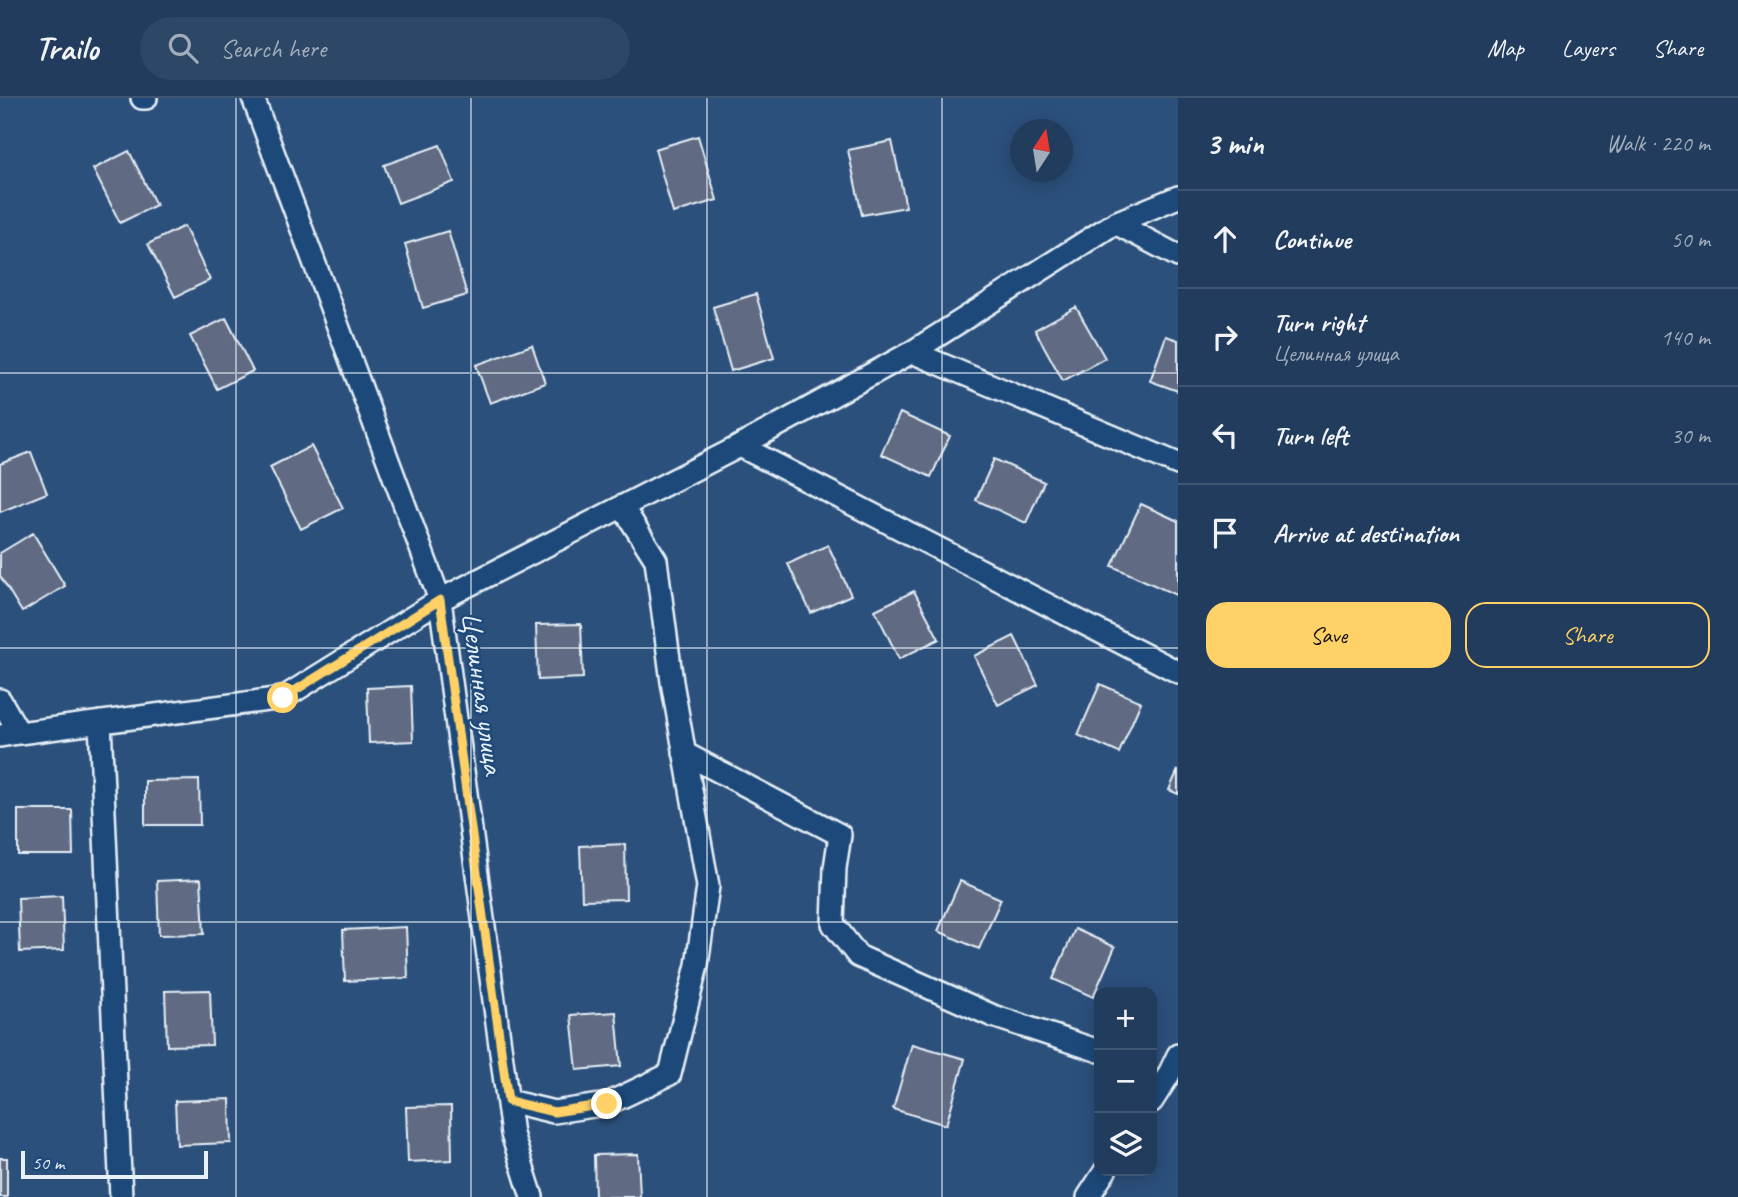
<!DOCTYPE html>
<html lang="en">
<head>
<meta charset="utf-8">
<style>
  :root { --surface:#213c5d; --page:#2d4766; --text:#f1f3f6; --muted:#a2adbc; --line:#3e5672; --accent:#ffd166 }
  body { margin:0; font-family:Caveat,sans-serif; background:var(--page); color:var(--text) }
  .controls { position:absolute; right:21px; bottom:21px; display:grid; overflow:hidden; border-radius:14px; box-shadow:0 4px 18px #0003 }
  .controls button { width:63px; height:63px; display:grid; place-items:center; padding:0; border:0; border-bottom:2px solid var(--line); background:var(--surface); color:var(--text); font:35px sans-serif }
  .compass { position:absolute; left:1010px; top:21px; width:63px; height:63px; border-radius:50%; background:var(--surface); box-shadow:0 4px 18px #0003; rotate:12deg }
  .scale { position:absolute; left:21px; bottom:18px; width:187px; box-sizing:border-box; padding-left:7px; border:4px solid #e8f1f8; border-top:0; font-size:19px; line-height:24px; white-space:nowrap; color:#e8f1f8; -webkit-text-stroke:5px #1f4a7a; paint-order:stroke }
  .stop { position:absolute; width:21px; height:21px; margin:-16px; border:5px solid #ffd166; border-radius:50%; background:#fff }
  .stop.end { background:#ffd166; border-color:#fff; box-shadow:0 2px 7px #0008 }
  .list { margin:0; padding:0; list-style:none }
  h2 { display:flex; justify-content:space-between; align-items:center; height:91px; margin:0; padding:0 28px; font-size:30px }
  h2 small { font-size:23px; font-weight:400; color:var(--muted) }
  .list li { display:grid; grid-template-columns:46px 1fr auto; gap:21px; align-items:center; box-sizing:border-box; height:98px; padding:0 28px; border-top:2px solid var(--line) }
  .list b { display:block; font-size:26px; white-space:nowrap }
  .list p { margin:0; font-size:23px; white-space:nowrap; color:var(--muted) }
  .list em { font-size:23px; font-style:normal; color:var(--muted) }
  .actions { display:flex; gap:14px; padding:21px 28px }
  .actions a { flex:1; padding:16px 0; border:2px solid var(--accent); border-radius:21px; text-align:center; font-size:24px; color:var(--accent) }
  .actions .main { background:var(--accent); color:#111 }
  .icon { flex:none; width:38px; height:38px; fill:none; stroke:currentColor; stroke-width:2; stroke-linecap:round; stroke-linejoin:round }
  .map { position:relative; flex:none; width:1178px; height:1099px; overflow:hidden }
  header { display:flex; align-items:center; gap:42px; box-sizing:border-box; height:98px; padding:0 35px; background:var(--surface); border-bottom:2px solid var(--line) }
  header strong { font-size:33px }
  nav { display:flex; gap:38px; margin-inline-start:auto; font-size:24px }
  .search { width:490px; height:63px; background:var(--page); display:flex; align-items:center; gap:18px; box-sizing:border-box; padding:0 24px; border-radius:38px; color:var(--muted); font-size:26px }
  main { display:flex }
  aside { flex:1; background:var(--surface) }
  .map>svg:first-child { display:block }
  .building { fill:#616a82; stroke:#e8f1f8; stroke-width:2 }
  .lines { fill:none; stroke-linecap:round; stroke-linejoin:round }
  .minor-casing { stroke:#e8f1f8; stroke-width:26 }
  .minor { stroke:#1f4a7a; stroke-width:21 }
  .route { stroke:#ffd166; stroke-width:9 }
  .grid { fill:none; stroke:#e8f1f8; stroke-width:2; stroke-opacity:0.55 }
  .labels { text-anchor:middle; dominant-baseline:central; stroke-width:5; stroke-linejoin:round; paint-order:stroke }
  .street-label { font-size:30px; fill:#e8f1f8; stroke:#1f4a7a }
</style>
</head>
<body>
<header>
<strong>Trailo</strong>
<div class="search"><svg class="icon" aria-label="search" viewBox="0 0 24 24"><circle cx="10" cy="10" r="6"/><path d="M15 15l6 6"/></svg>Search here</div>
<nav><a>Map</a><a>Layers</a><a>Share</a></nav>
</header>
<main>
<div class="map">
<svg width="1178" height="1099" viewBox="0 0 1178 1099">
  <rect width="100%" height="100%" fill="#2c507c"/>
  <filter id="ink" filterUnits="userSpaceOnUse"><feTurbulence type="fractalNoise" baseFrequency=".0143" numOctaves="2"/><feDisplacementMap in="SourceGraphic" scale="14" xChannelSelector="R" yChannelSelector="G"/><feConvolveMatrix kernelMatrix="1 2 1 2 8 2 1 2 1" color-interpolation-filters="sRGB"/></filter>
  <g filter="url(#ink)">
    <!-- building -->
    <path class="building" d="M698,38l19,64 -44,13 -18,-64z
      M892,43l14,66 -44,8 -14,-65z
      M440,47l14,37 -56,21 -14,-38z
      M129,53l27,54 -36,18 -27,-54z
      M184,128l26,54 -35,17 -27,-53z
      M448,133l19,64 -44,13 -18,-64z
      M756,196l18,64 -43,13 -18,-64z
      M1076,209l29,51 -42,23 -28,-51z
      M226,220l27,53 -36,18 -27,-53z
      M1166,238l12,4v51l-28,-10z
      M532,247l13,38 -55,20 -14,-38z
      M900,315l50,23 -19,41 -50,-23z
      M311,348l32,62 -42,21 -31,-62z
      M31,354l16,41 -47,19v-48z
      M994,361l50,23 -18,41 -50,-23z
      M1141,406l37,17v75l-66,-30z
      M33,435l32,53 -43,26 -22,-36v-23z
      M828,447l23,50 -40,18 -23,-49z
      M914,493l25,48 -40,20 -24,-49z
      M581,526l2,54 -45,2 -2,-55z
      M1014,538l24,49 -40,20 -24,-49z
      M1100,586l41,18 -22,51 -41,-18z
      M411,588l2,55 -44,2 -2,-55z
      M1178,672v24l-9,-4z
      M199,682l1,45h-55v-44z
      M18,712h54l1,45h-55z
      M625,746l1,55 -44,1 -2,-54z
      M201,781l3,55 -45,1 -2,-54z
      M960,783l41,18 -22,50 -41,-18z
      M62,798l2,54 -44,2 -2,-54z
      M406,829l2,51 -63,3 -2,-51z
      M1075,831l40,18 -22,50 -40,-18z
      M210,892l2,55 -45,1 -2,-55z
      M616,914l5,54 -44,4 -6,-55z
      M912,946l53,15 -19,66 -53,-16z
      M230,1001l1,44 -54,2 -2,-44z
      M451,1008l1,54 -44,2 -2,-55z
      M638,1056l2,43h-45l-1,-42z
      M0,1060h7v39h-7z"/>
    <g class="lines">
      <!-- minor casing -->
      <g class="minor-casing">
        <path id="minor" d="M142,0h4
          M253,0l187,502 72,534 20,63
          M1115,125l63,33
          M912,254l266,112
          M740,348l438,226
          M0,602l19,33 -19,3
          M100,624l21,475
          M19,635l264,-35 157,-98 300,-154 172,-94 203,-129 63,-26
          M684,655l156,82 -5,33 -2,56 25,32 135,60 106,35
          M508,1003l46,11 53,-8 63,-30 27,-109 11,-79 -36,-204 -16,-122 -34,-54
          M1152,1003l16,-25 10,-21
          M1088,1099l17,-26"/>
      </g>
      <!-- minor -->
      <use href="#minor" class="minor"/>
    </g>
  </g>
  <g class="lines" filter="url(#ink)">
    <!-- route -->
    <path class="route" d="M283,600l157,-98 68,501 46,11 53,-8"/>
  </g>
  <!-- grid -->
  <path class="grid" d="M236,0v1099M471,0v1099M707,0v1099M942,0v1099M0,275h1178M0,550h1178M0,824h1178"/>
  <g class="labels">
    <!-- street labels -->
    <g class="street-label">
      <text transform="translate(483 595) rotate(82)">Целинная улица</text>
    </g>
  </g>
</svg>
<div class="controls">
<button>+</button>
<button>−</button>
<button><svg class="icon" aria-label="layers" viewBox="0 0 24 24"><path d="M12 4l9 5-9 5-9-5zM3 14l9 5 9-5"/></svg></button>
</div>
<svg class="compass" viewBox="-18 -18 36 36"><path d="M0-13l5 13h-10z" fill="#e53935"/><path d="M0 13l5-13h-10z" fill="#a2adbc"/></svg>
<div class="scale">50 m</div>
<div class="stop" style="left:283px;top:600px"></div>
<div class="stop end" style="left:607px;top:1006px"></div>
</div>
<aside>
<h2>3 min<small>Walk · 220 m</small></h2>
<ul class="list">
<li><svg class="icon" aria-label="ahead" viewBox="0 0 24 24"><path d="M12 20V5M6 11l6-6 6 6"/></svg><div><b>Continue</b></div><em>50 m</em></li>
<li><svg class="icon" aria-label="right" viewBox="0 0 24 24"><path d="M7 20v-9h11M14 6l5 5-5 5"/></svg><div><b>Turn right</b><p>Целинная улица</p></div><em>140 m</em></li>
<li><svg class="icon" aria-label="left" viewBox="0 0 24 24"><path d="M17 20v-9H6M10 6l-5 5 5 5"/></svg><div><b>Turn left</b></div><em>30 m</em></li>
<li><svg class="icon" aria-label="arrive" viewBox="0 0 24 24"><path d="M6 21V4h12l-3 4 3 4H6"/></svg><div><b>Arrive at destination</b></div></li>
</ul>
<div class="actions"><a class="main">Save</a><a>Share</a></div>
</aside>
</main>
</body>
</html>
